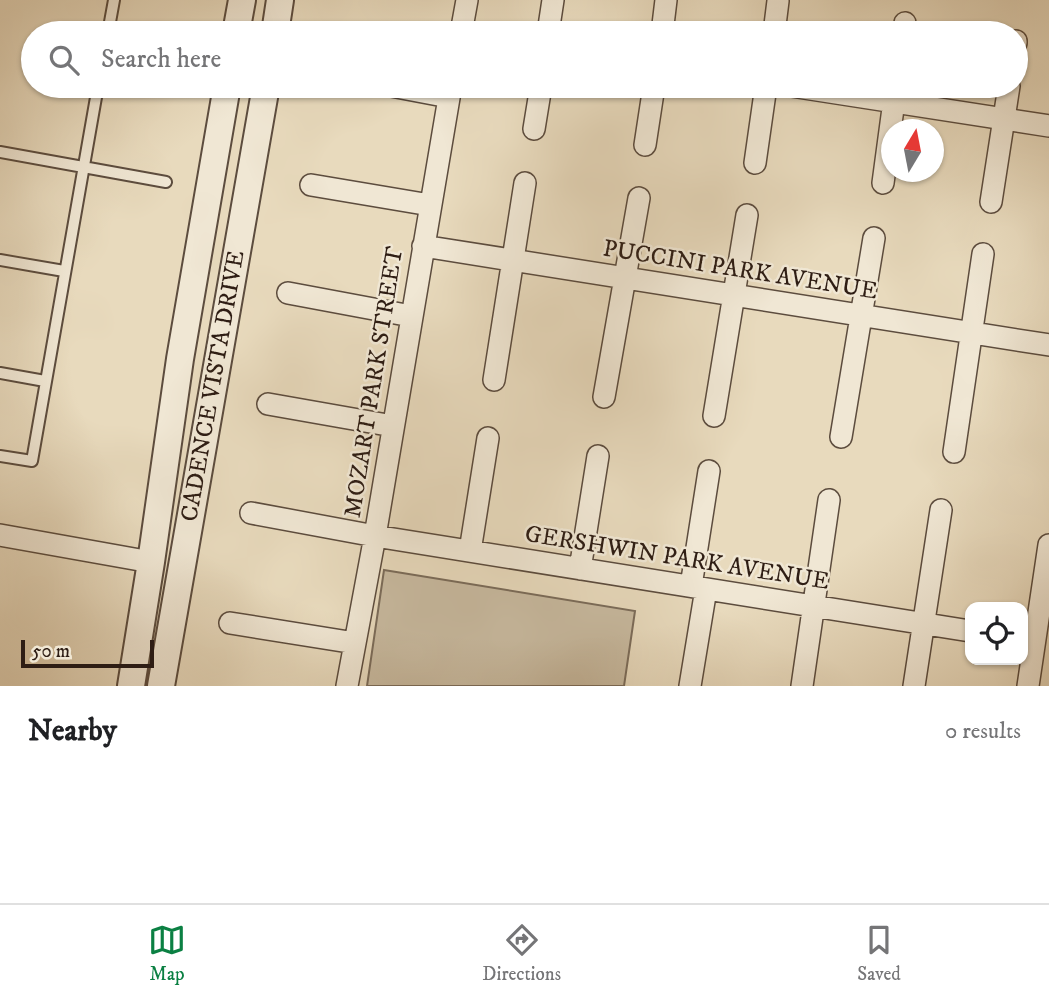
<!DOCTYPE html>
<html lang="en">
<head>
<meta charset="utf-8">
<style>
  :root { --surface:#fff; --page:#f2f2f2; --text:#202124; --muted:#757577; --line:#e0e0e0; --accent:#0b8043 }
  body { margin:0; font-family:"IM FELL DW Pica",serif; background:var(--page); color:var(--text) }
  .controls { position:absolute; right:21px; bottom:21px; display:grid; overflow:hidden; border-radius:14px; box-shadow:0 2px 5px #0004 }
  .controls button { width:63px; height:63px; display:grid; place-items:center; padding:0; border:0; border-bottom:2px solid var(--line); background:var(--surface); color:var(--text); font:35px sans-serif }
  .compass { position:absolute; left:881px; top:119px; width:63px; height:63px; border-radius:50%; background:var(--surface); box-shadow:0 2px 5px #0004; rotate:10deg }
  .scale { position:absolute; left:21px; bottom:18px; width:133px; box-sizing:border-box; padding-left:7px; border:4px solid #2e1d14; border-top:0; font-size:19px; line-height:24px; white-space:nowrap; color:#2e1d14; -webkit-text-stroke:5px #f0e7d4; paint-order:stroke }
  .list { margin:0; padding:0; list-style:none }
  h2 { display:flex; justify-content:space-between; align-items:center; height:91px; margin:0; padding:0 28px; font-size:30px }
  h2 small { font-size:23px; font-weight:400; color:var(--muted) }
  .icon { flex:none; width:38px; height:38px; fill:none; stroke:currentColor; stroke-width:2; stroke-linecap:round; stroke-linejoin:round }
  .map { position:relative; flex:none; width:1049px; height:686px; overflow:hidden }
  .search { position:absolute; background:var(--surface); box-shadow:0 2px 5px #0004; left:21px; right:21px; top:21px; height:77px; display:flex; align-items:center; gap:18px; box-sizing:border-box; padding:0 24px; border-radius:38px; color:var(--muted); font-size:26px }
  .sheet { height:217px; background:var(--surface) }
  nav { display:flex; justify-content:space-around; align-items:center; box-sizing:border-box; height:98px; border-top:2px solid var(--line); background:var(--surface); font-size:19px; color:var(--muted) }
  nav a { display:grid; justify-items:center; gap:4px }
  nav .on { color:var(--accent) }
  .map>svg:first-child { display:block }
  .green { fill:#c8baa0; stroke:#7b6c5a; stroke-width:2 }
  .lines { fill:none; stroke-linecap:round; stroke-linejoin:round }
  .service-casing { stroke:#5c4c3e; stroke-width:14 }
  .minor-casing { stroke:#5c4c3e; stroke-width:24 }
  .tertiary-casing { stroke:#5c4c3e; stroke-width:30 }
  .service { stroke:#f0e7d4; stroke-width:10 }
  .minor { stroke:#f0e7d4; stroke-width:21 }
  .tertiary { stroke:#f0e7d4; stroke-width:26 }
  .labels { text-anchor:middle; dominant-baseline:central; stroke-width:5; stroke-linejoin:round; paint-order:stroke }
  .street-label { font-size:24px; fill:#2e1d14; stroke:#f0e7d4 }
</style>
</head>
<body>
<div class="map">
<svg width="1049" height="686" viewBox="0 0 1049 686">
  <rect width="100%" height="100%" fill="#e8dabd"/>
  <filter id="stains"><feTurbulence type="fractalNoise" baseFrequency=".00286" numOctaves="4"/><feColorMatrix values="0 0 0 0 .2 0 0 0 0 .09 0 0 0 0 .02 0 0 0 .5 -.17"/></filter>
  <radialGradient id="worn" r=".72"><stop offset=".6" stop-color="#630" stop-opacity="0"/><stop offset="1" stop-color="#630" stop-opacity=".3"/></radialGradient>
  <!-- green -->
  <path class="green" d="M384,570l251,41 -11,75h-257z"/>
  <g class="lines">
    <!-- service casing -->
    <g class="service-casing">
      <path id="service" d="M108,33l6,-33
        M0,152l166,30
        M0,260l64,11
        M0,373l45,8
        M0,456l32,5 66,-375"/>
    </g>
    <!-- minor casing -->
    <g class="minor-casing">
      <path id="minor" d="M461,33l6,-33
        M548,33l5,-33
        M662,33l4,-33
        M774,33l4,-32
        M904,33l1,-10
        M1016,43v-2
        M391,86l58,11
        M791,86l258,40
        M534,129l7,-43
        M645,145l9,-59
        M755,163l11,-77
        M883,183l13,-97
        M311,185l119,20
        M991,202l18,-116
        M423,246l626,99
        M288,293l123,23
        M494,380l31,-197
        M604,397l35,-199
        M268,404l125,22
        M714,416l33,-201
        M841,437l33,-199
        M954,452l29,-198
        M251,513l124,23 595,95
        M0,535l151,27
        M470,551l18,-113
        M580,569l18,-113
        M691,586l18,-115
        M230,623l125,20
        M347,686l28,-150 76,-450
        M690,686l16,-97
        M802,686l27,-186
        M914,686l27,-176
        M1028,686l21,-141"/>
    </g>
    <!-- tertiary casing -->
    <g class="tertiary-casing">
      <path id="tertiary" d="M236,33l6,-33
        M275,33l5,-33
        M131,686l20,-124 29,-203 47,-273
        M161,686l105,-600"/>
    </g>
    <!-- service -->
    <use href="#service" class="service"/>
    <!-- minor -->
    <use href="#minor" class="minor"/>
    <!-- tertiary -->
    <use href="#tertiary" class="tertiary"/>
  </g>
  <g class="labels">
    <!-- street labels -->
    <g class="street-label">
      <text transform="translate(740 270) rotate(9)">PUCCINI PARK AVENUE</text>
      <text transform="translate(374 382) rotate(-81)">MOZART PARK STREET</text>
      <text transform="translate(213 386) rotate(-80)">CADENCE VISTA DRIVE</text>
      <text transform="translate(677 558) rotate(9)">GERSHWIN PARK AVENUE</text>
    </g>
  </g>
  <rect width="100%" height="100%" filter="url(#stains)"/>
  <rect width="100%" height="100%" fill="url(#worn)"/>
</svg>
<div class="controls">
<button><svg class="icon" aria-label="locate" viewBox="0 0 24 24"><circle cx="12" cy="12" r="6"/><path d="M12 2v4M12 18v4M2 12h4M18 12h4"/></svg></button>
</div>
<svg class="compass" viewBox="-18 -18 36 36"><path d="M0-13l5 13h-10z" fill="#e53935"/><path d="M0 13l5-13h-10z" fill="#757577"/></svg>
<div class="scale">50 m</div>
<div class="search"><svg class="icon" aria-label="search" viewBox="0 0 24 24"><circle cx="10" cy="10" r="6"/><path d="M15 15l6 6"/></svg>Search here</div>
</div>
<section class="sheet">
<h2>Nearby<small>0 results</small></h2>
<ul class="list">
</ul>
</section>
<nav>
<a class="on"><svg class="icon" aria-label="map" viewBox="0 0 24 24"><path d="M3 6l6-2 6 2 6-2v14l-6 2-6-2-6 2zM9 4v14M15 6v14"/></svg>Map</a>
<a><svg class="icon" aria-label="directions" viewBox="0 0 24 24"><path d="M12 3l9 9-9 9-9-9zM9 14v-3h6M13 9l2 2-2 2"/></svg>Directions</a>
<a><svg class="icon" aria-label="saved" viewBox="0 0 24 24"><path d="M7 4h10v16l-5-4-5 4z"/></svg>Saved</a>
</nav>
</body>
</html>
